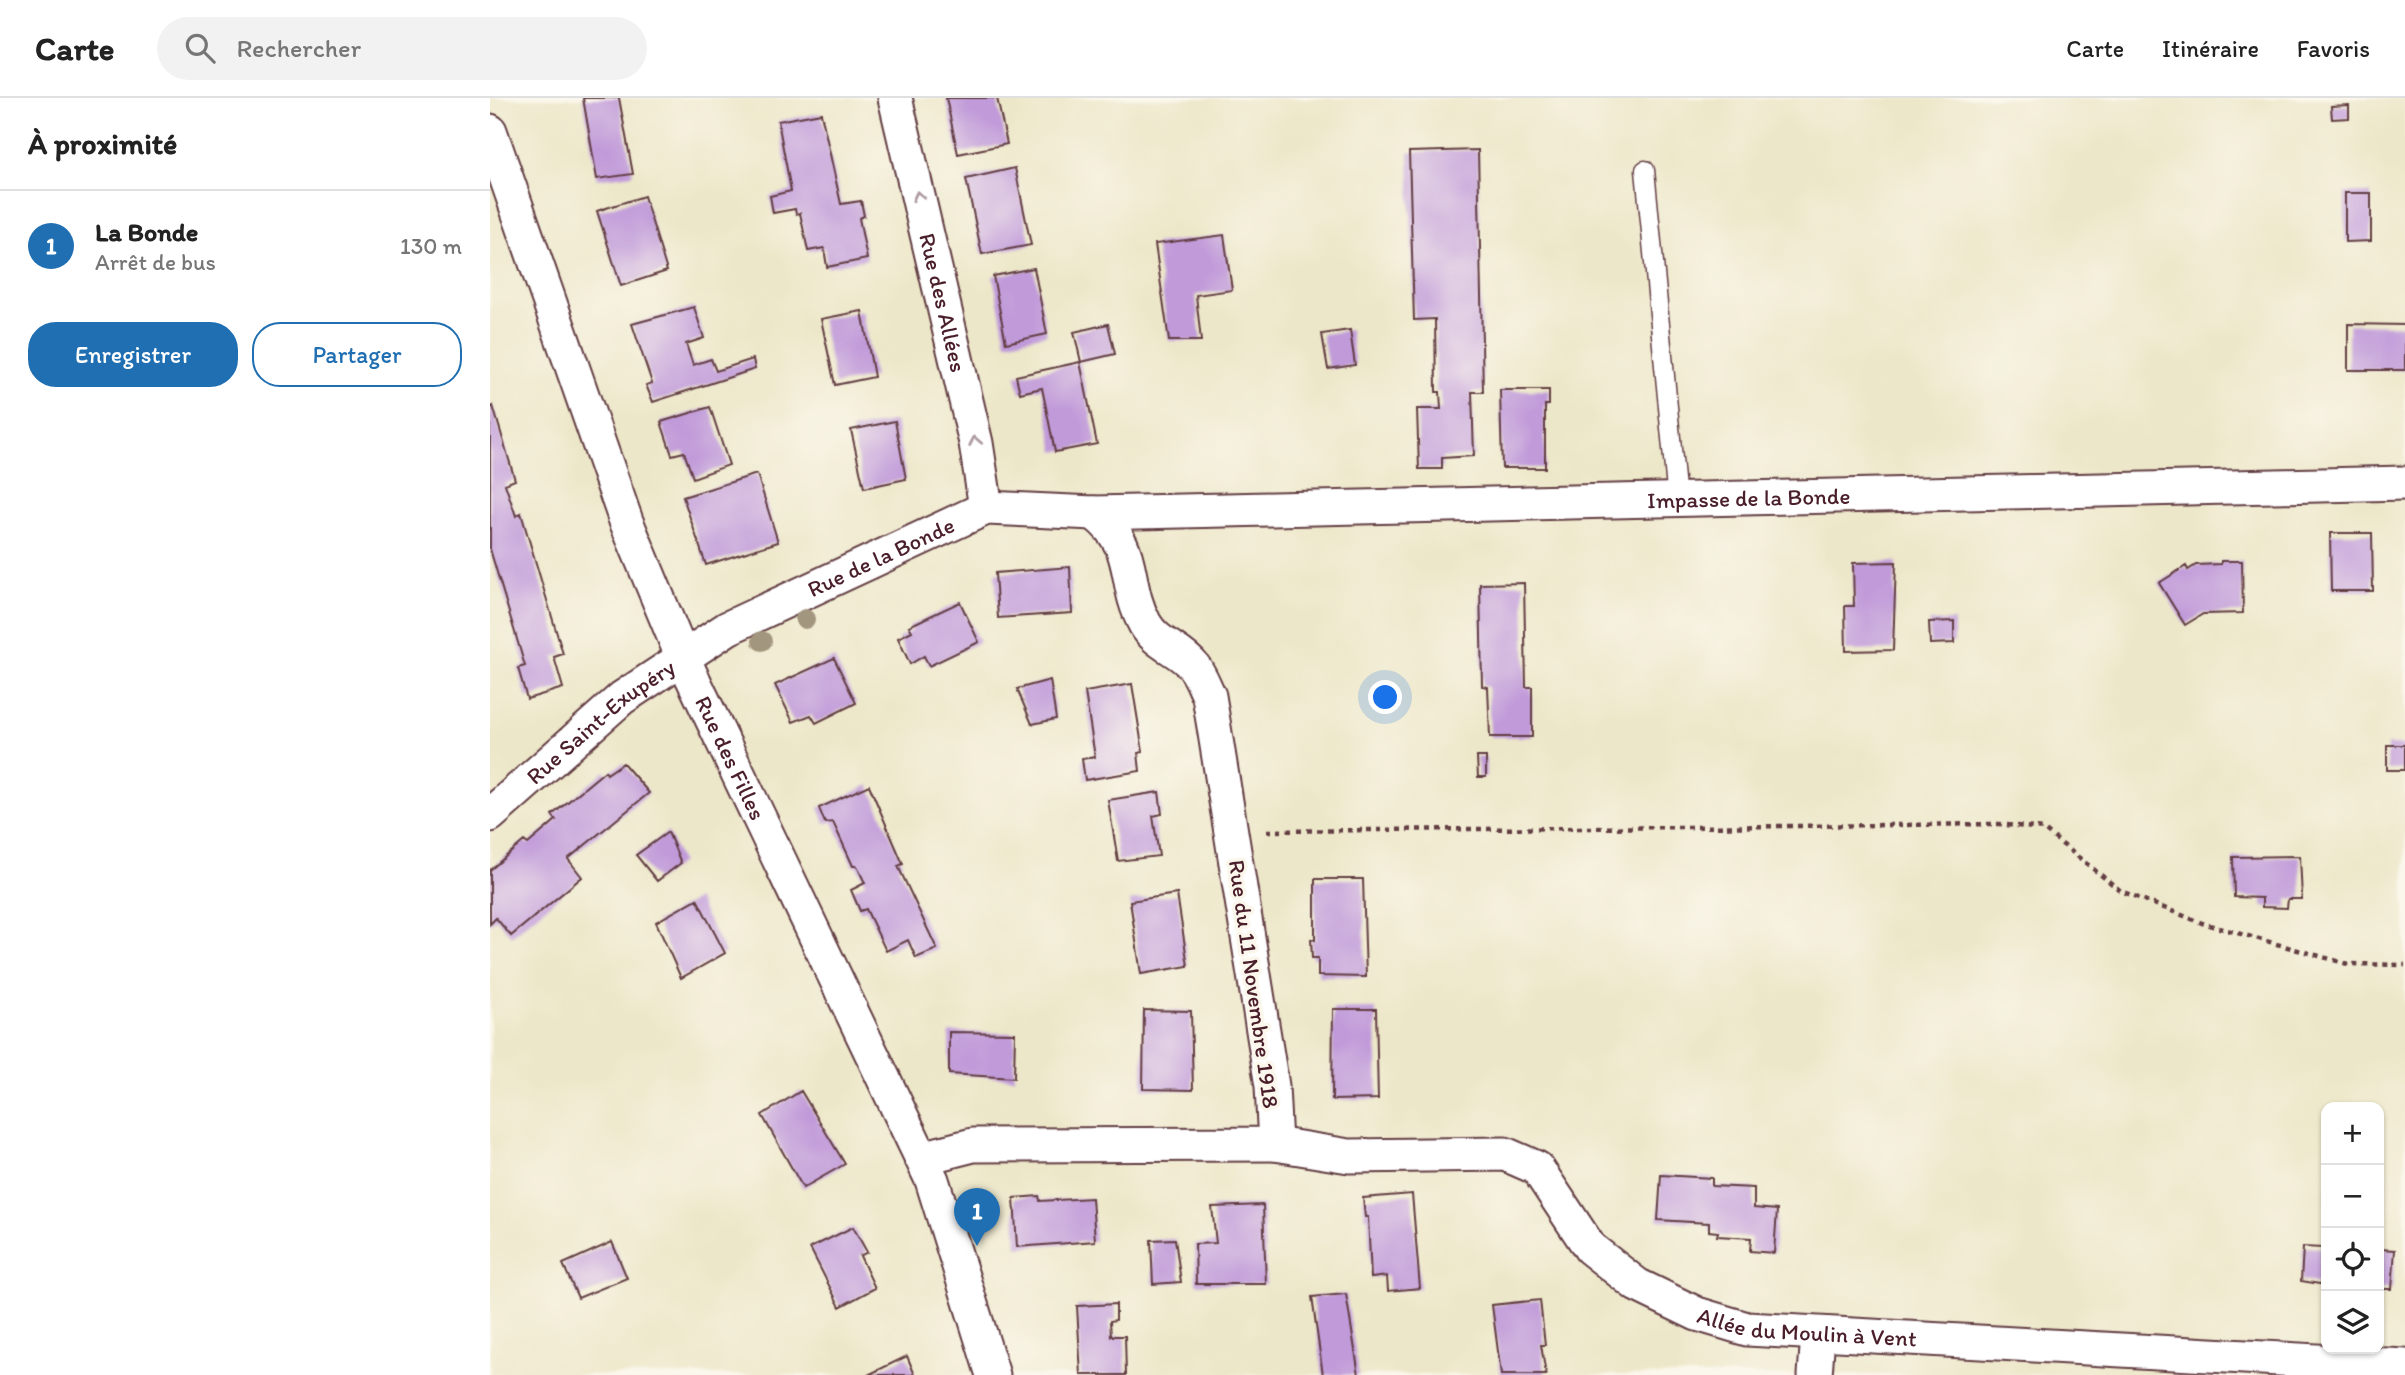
<!DOCTYPE html>
<html lang="fr">
<head>
<meta charset="utf-8">
<style>
  :root { --surface:#fff; --page:#f2f2f2; --text:#222; --muted:#767676; --line:#e0e0e0; --accent:#1f6fb2 }
  body { margin:0; font-family:Itim,sans-serif; background:var(--page); color:var(--text) }
  .controls { position:absolute; right:21px; bottom:21px; display:grid; overflow:hidden; border-radius:14px; box-shadow:0 2px 5px #0004 }
  .controls button { width:63px; height:63px; display:grid; place-items:center; padding:0; border:0; border-bottom:2px solid var(--line); background:var(--surface); color:var(--text); font:35px sans-serif }
  .you { position:absolute; left:896px; top:600px; width:24px; height:24px; margin:-18px; border:5px solid #fff; border-radius:50%; background:#1a73e8; box-shadow:0 0 0 10px #1a73e833 }
  .badge { display:grid; place-items:center; width:46px; height:46px; border-radius:50%; background:var(--accent); color:#fff; font-size:23px; font-weight:700 }
  .pin { position:absolute; translate:-50% -58px; filter:drop-shadow(0 2px 4px #0008) }
  .pin::after { content:''; position:absolute; top:37px; width:24px; height:21px; background:inherit; clip-path:polygon(0 0,100% 0,50% 100%) }
  .list { margin:0; padding:0; list-style:none }
  h2 { display:flex; justify-content:space-between; align-items:center; height:91px; margin:0; padding:0 28px; font-size:30px }
  h2 small { font-size:23px; font-weight:400; color:var(--muted) }
  .list li { display:grid; grid-template-columns:46px 1fr auto; gap:21px; align-items:center; box-sizing:border-box; height:112px; padding:0 28px; border-top:2px solid var(--line) }
  .list b { display:block; font-size:26px; white-space:nowrap }
  .list p { margin:0; font-size:23px; white-space:nowrap; color:var(--muted) }
  .list em { font-size:23px; font-style:normal; color:var(--muted) }
  .actions { display:flex; gap:14px; padding:21px 28px }
  .actions a { flex:1; padding:16px 0; border:2px solid var(--accent); border-radius:28px; text-align:center; font-size:24px; color:var(--accent) }
  .actions .main { background:var(--accent); color:#fff }
  .icon { flex:none; width:38px; height:38px; fill:none; stroke:currentColor; stroke-width:2; stroke-linecap:round; stroke-linejoin:round }
  .map { position:relative; flex:none; width:1915px; height:1277px; overflow:hidden }
  header { display:flex; align-items:center; gap:42px; box-sizing:border-box; height:98px; padding:0 35px; background:var(--surface); border-bottom:2px solid var(--line) }
  header strong { font-size:33px }
  nav { display:flex; gap:38px; margin-inline-start:auto; font-size:24px }
  .search { width:490px; height:63px; background:var(--page); display:flex; align-items:center; gap:18px; box-sizing:border-box; padding:0 24px; border-radius:38px; color:var(--muted); font-size:26px }
  main { display:flex }
  aside { flex:1; background:var(--surface) }
  .map>svg:first-child { display:block }
  .building { fill:#c09ad9 }
  .lines { fill:none; stroke-linecap:round; stroke-linejoin:round }
  .service-casing { stroke:#623d43; stroke-width:21 }
  .minor-casing { stroke:#623d43; stroke-width:37 }
  .path { stroke:#623d43; stroke-width:4.5; stroke-dasharray:5 5; stroke-linecap:butt }
  .service { stroke:#fff; stroke-width:18 }
  .minor { stroke:#fff; stroke-width:33 }
  .tree { fill:#a3967e }
  .oneway { stroke:#ae9aa0 }
  .labels { text-anchor:middle; dominant-baseline:central; stroke-width:7; stroke-linejoin:round; paint-order:stroke }
  .street-label { font-size:23px; fill:#4a1f2b; stroke:#fbf7ec }
</style>
</head>
<body>
<header>
<strong>Carte</strong>
<div class="search"><svg class="icon" aria-label="search" viewBox="0 0 24 24"><circle cx="10" cy="10" r="6"/><path d="M15 15l6 6"/></svg>Rechercher</div>
<nav><a>Carte</a><a>Itinéraire</a><a>Favoris</a></nav>
</header>
<main>
<aside>
<h2>À proximité<small></small></h2>
<ul class="list">
<li><span class="badge">1</span><div><b>La Bonde</b><p>Arrêt de bus</p></div><em>130 m</em></li>
</ul>
<div class="actions"><a class="main">Enregistrer</a><a>Partager</a></div>
</aside>
<div class="map">
<svg width="1915" height="1277" viewBox="0 0 1915 1277">
  <rect width="100%" height="100%" fill="#fbf7ec"/>
  <filter id="ink" filterUnits="userSpaceOnUse"><feTurbulence type="fractalNoise" baseFrequency=".0143" numOctaves="2"/><feDisplacementMap in="SourceGraphic" scale="14" xChannelSelector="R" yChannelSelector="G"/><feConvolveMatrix kernelMatrix="1 2 1 2 8 2 1 2 1" color-interpolation-filters="sRGB"/></filter>
  <filter id="wash" filterUnits="userSpaceOnUse"><feTurbulence type="fractalNoise" baseFrequency=".00686" numOctaves="4" result="noise"/><feDisplacementMap in="SourceGraphic" scale="28" xChannelSelector="R" yChannelSelector="G"/><feGaussianBlur stdDeviation="1.57" result="paint"/><feColorMatrix in="noise" values="0 0 0 0 0 0 0 0 0 0 0 0 0 0 0 0 0 1.4 0 .05"/><feComposite in="paint" operator="in"/></filter>
  <g filter="url(#wash)">
    <rect width="100%" height="100%" fill="#ede7c9"/>
    <g id="blocks">
      <!-- building -->
      <path class="building" d="M93,0h36l14,76 -36,5z
        M456,0h51l10,46 -49,10z
        M1859,7v13l-17,1 -1,-13z
        M331,15l20,91 20,-3 3,15 -5,2 8,41 -40,8 -3,-19 -16,3 -8,-38 -4,1 -1,-5 -22,4 -3,-17 21,-5 -13,-70z
        M988,52l5,242h-11l2,64 -32,2v11h-23l-2,-60h24l-1,-17h-4l-1,-73 -21,1 -5,-168z
        M525,70l16,77 -49,9 -16,-75z
        M1855,95h26v48l-26,1z
        M154,98l23,75 -46,15 -24,-75z
        M734,137l8,55 -36,5 5,46h-32l-14,-97z
        M544,170l13,66 -41,9 -13,-67z
        M204,209l10,31 -18,6 7,21 18,-6 5,12 37,-12 2,10 -102,33 -7,-17 6,-2 -20,-59z
        M372,213l12,66 -39,8 -14,-66z
        M618,226l7,30 -34,8 -7,-30z
        M1858,226l57,1v45h-57z
        M860,232l5,35 -27,4 -6,-35z
        M590,264l17,82 -42,8 -13,-64 -22,5 -4,-17z
        M1010,292h49v15h-4v63h-43z
        M3,308l22,74 -10,4 11,32 5,-3 42,141 -9,3 9,31 -36,11 -9,-31 7,-2 -35,-117v-141z
        M220,309l19,58 -36,13 -9,-26 -12,3 -11,-33z
        M405,323l11,58 -42,9 -13,-58z
        M267,376l21,68 -72,23 -23,-68z
        M1840,435h42l1,58h-42z
        M1731,463h21l1,52 -40,1 -18,11 -26,-42 27,-17 2,4 8,-5 25,-1z
        M1406,464l-3,88 -47,1 -1,-45h9l-1,-43z
        M580,469l2,46 -74,5 -3,-45z
        M1034,485l2,104h6v50h-42l-2,-50 -6,-1 -2,-102z
        M470,504l19,40 -50,24 -5,-10 -14,8 -12,-26 14,-7 -3,-5z
        M1464,523v22l-24,1 -1,-22z
        M344,560l22,45 -40,20 -5,-8 -18,7 -18,-37z
        M560,582l6,39 -24,5 -15,-35z
        M642,586l11,68 -5,1 2,18 -55,9 -3,-21 13,-2 -10,-65z
        M1897,647h18v25h-18z
        M987,659h9v20h-8z
        M133,665l26,30 -81,66 14,18 -71,59 -15,-18 -6,6v-54l34,-29 4,3 28,-24 -4,-5 53,-44 2,3z
        M379,687l34,79 -5,2 39,83 -21,9 -8,-18 -22,11 -20,-42 -6,2 -9,-21 14,-7 -8,-17h-4l-20,-44 -8,1 -6,-15z
        M669,694l3,22 -9,2 6,40 -41,5 -10,-61z
        M178,734l13,31 -24,18 -21,-26z
        M1810,758l2,43h-14l-1,9 -25,-1v-9l-28,-1 -1,-40z
        M825,781h48l3,98 -48,-1v-18h-6l-1,-19 4,1z
        M687,796l11,72 -47,8 -11,-73z
        M207,801l28,54 -44,25 -25,-56z
        M843,911h43l2,90 -46,1z
        M654,912l47,1 2,79 -50,-1z
        M459,934l66,1 -1,45 -65,-4z
        M311,993l44,73 -42,24 -41,-73z
        M1171,1077l51,3v8l42,2v20l23,2 -3,43 -24,-2 1,-13 -34,-2 1,-4 -9,-1v-8l-51,-3z
        M922,1096l8,94 -32,3 -1,-15 -16,2 -3,-61h-3l-2,-19z
        M549,1098l1,5 52,-3 3,43 -78,6 -3,-49z
        M773,1107l3,79h-70l-1,-40 21,-1 -4,-36z
        M363,1129l14,25 -7,4 15,32 -35,19 -30,-59z
        M1834,1136l2,51 -25,-4 2,-34 20,1z
        M685,1141l6,43 -28,2 -2,-44z
        M122,1144l15,36 -49,20 -15,-34z
        M1889,1151l16,1 -3,39h-13z
        M856,1196l13,81h-36l-11,-78z
        M1050,1202l5,45h-4l5,30h-45l-9,-70z
        M626,1206v16l-6,1 1,15h14l1,39h-45l-4,-69z
        M417,1258l8,19h-47z"/>
    </g>
  </g>
  <g filter="url(#ink)">
    <use href="#blocks" fill-opacity="0" stroke="#623d43" stroke-width="2"/>
    <g class="lines">
      <!-- service casing -->
      <g class="service-casing">
        <path id="service" d="M1155,72l32,330"/>
      </g>
      <!-- minor casing -->
      <g class="minor-casing">
        <g id="minor">
          <path id="s1" d="M405,0l81,345 10,65"/>
          <path id="s2" d="M0,33l136,390 56,135 250,524 61,195"/>
          <path id="s3" d="M0,717l132,-117 106,-70 258,-120 108,5 1311,-30"/>
          <path id="s4" d="M785,1046l74,12 156,-2 32,14 53,80 47,37 60,29 50,15 658,37"/>
          <path d="M432,1060l51,-13 302,-1 -3,-58 -63,-390c-5,-10 -8,-20 -15,-29 -14,-18 -37,-22 -49,-43 -24,-44 -5,-76 -51,-111"/>
          <path d="M1325,1277l3,-40"/>
        </g>
      </g>
      <!-- path -->
      <path class="path" d="M777,733l732,-7 44,5 78,62 81,32 146,41 57,1"/>
      <!-- service -->
      <use href="#service" class="service"/>
      <!-- minor -->
      <use href="#minor" class="minor"/>
    </g>
    <!-- trees -->
    <g class="tree">
      <circle cx="315" cy="521" r="10"/>
      <circle cx="272" cy="543" r="10"/>
    </g>
    <!-- one-way arrows -->
    <defs><path id="oneway-chevron" d="M-2-3.5L2.5 0L-2 3.5" fill="none" stroke-width="1.6" stroke-linecap="round" stroke-linejoin="round" transform="scale(1.75)"/></defs>
    <g class="oneway">
      <use href="#oneway-chevron" transform="translate(428 98) rotate(-103)"/>
      <use href="#oneway-chevron" transform="translate(485 343) rotate(-101)"/>
    </g>
  </g>
  <g class="labels">
    <!-- street labels -->
    <g class="street-label">
      <text stroke="none"><textPath href="#s1" startOffset="210">Rue des Allées</textPath></text>
      <text stroke="none"><textPath href="#s3" startOffset="1351">Impasse de la Bonde</textPath></text>
      <text stroke="none"><textPath href="#s3" startOffset="472">Rue de la Bonde</textPath></text>
      <text stroke="none"><textPath href="#s3" startOffset="145">Rue Saint-Exupéry</textPath></text>
      <text stroke="none"><textPath href="#s2" startOffset="672">Rue des Filles</textPath></text>
      <text transform="translate(764 886) rotate(82)">Rue du 11 Novembre 1918</text>
      <text stroke="none"><textPath href="#s4" startOffset="600">Allée du Moulin à Vent</textPath></text>
    </g>
  </g>
</svg>
<div class="controls">
<button>+</button>
<button>−</button>
<button><svg class="icon" aria-label="locate" viewBox="0 0 24 24"><circle cx="12" cy="12" r="6"/><path d="M12 2v4M12 18v4M2 12h4M18 12h4"/></svg></button>
<button><svg class="icon" aria-label="layers" viewBox="0 0 24 24"><path d="M12 4l9 5-9 5-9-5zM3 14l9 5 9-5"/></svg></button>
</div>
<div class="you"></div>
<div class="pin badge" style="left:487px;top:1148px">1</div>
</div>
</main>
</body>
</html>
